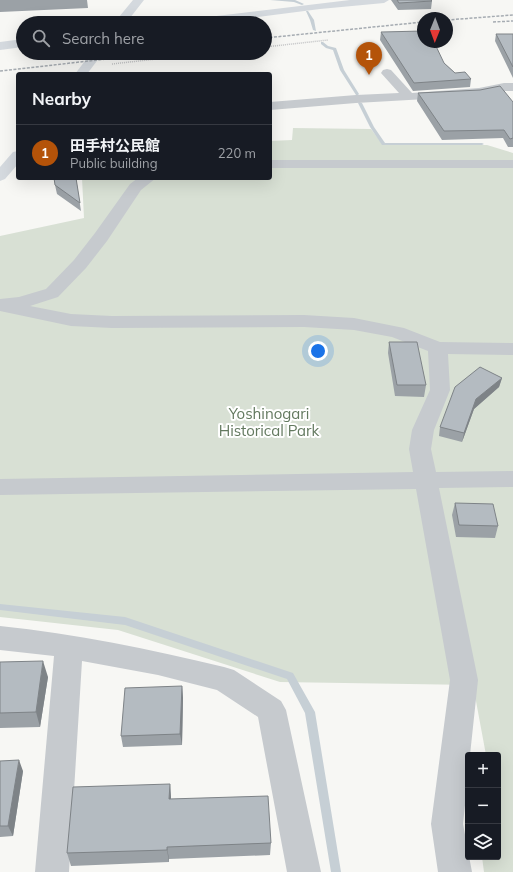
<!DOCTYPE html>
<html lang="en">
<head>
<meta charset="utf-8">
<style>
  :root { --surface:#171b24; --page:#242831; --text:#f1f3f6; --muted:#9ea1a6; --line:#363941; --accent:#b45309 }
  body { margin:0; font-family:Mulish,"Noto Sans JP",sans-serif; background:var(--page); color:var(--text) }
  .controls { position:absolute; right:12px; bottom:12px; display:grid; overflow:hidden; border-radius:4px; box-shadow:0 4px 16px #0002 }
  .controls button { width:36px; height:36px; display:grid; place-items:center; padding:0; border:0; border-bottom:1px solid var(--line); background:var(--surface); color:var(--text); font:20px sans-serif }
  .compass { position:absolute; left:417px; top:12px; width:36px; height:36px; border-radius:50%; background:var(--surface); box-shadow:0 4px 16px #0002; rotate:181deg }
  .you { position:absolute; left:318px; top:351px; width:14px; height:14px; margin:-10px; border:3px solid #fff; border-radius:50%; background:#1a73e8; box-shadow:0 0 0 6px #1a73e833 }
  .badge { display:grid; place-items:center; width:26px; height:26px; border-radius:50%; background:var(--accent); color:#fff; font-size:13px; font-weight:700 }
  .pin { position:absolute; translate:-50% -33px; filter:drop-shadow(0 1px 2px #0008) }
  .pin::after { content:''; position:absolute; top:21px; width:14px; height:12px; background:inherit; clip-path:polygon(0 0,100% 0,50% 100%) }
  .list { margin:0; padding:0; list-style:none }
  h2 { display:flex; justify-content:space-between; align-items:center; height:52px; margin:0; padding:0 16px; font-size:17px }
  h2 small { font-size:13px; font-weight:400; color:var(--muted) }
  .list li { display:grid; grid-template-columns:26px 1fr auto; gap:12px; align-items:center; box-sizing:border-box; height:56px; padding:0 16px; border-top:1px solid var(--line) }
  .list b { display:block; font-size:15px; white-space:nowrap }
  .list p { margin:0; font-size:13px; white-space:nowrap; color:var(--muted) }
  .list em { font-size:13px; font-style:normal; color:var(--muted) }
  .icon { flex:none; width:22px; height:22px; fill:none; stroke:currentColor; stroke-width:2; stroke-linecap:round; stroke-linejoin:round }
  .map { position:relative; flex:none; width:513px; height:872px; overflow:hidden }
  .search { position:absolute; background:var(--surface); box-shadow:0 4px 16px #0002; left:16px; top:16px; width:256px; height:44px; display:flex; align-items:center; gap:10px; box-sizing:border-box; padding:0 14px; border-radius:22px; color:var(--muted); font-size:15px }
  .panel { position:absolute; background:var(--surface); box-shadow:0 4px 16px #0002; left:16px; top:72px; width:256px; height:108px; border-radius:4px }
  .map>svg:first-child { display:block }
  .green { fill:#d8e0d4 }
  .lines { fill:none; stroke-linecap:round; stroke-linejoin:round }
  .stream { fill:#c6cfd5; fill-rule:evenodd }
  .path { stroke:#c2c3c5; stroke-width:1.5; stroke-dasharray:1 1; stroke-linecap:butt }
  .minor { fill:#c6cace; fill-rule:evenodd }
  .highway { fill:#d4d9de; fill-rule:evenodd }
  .rail { stroke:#a6acb2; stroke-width:1.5; stroke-dasharray:3 1.5; stroke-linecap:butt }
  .wall { fill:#9ba1a6 }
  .shaded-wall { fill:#7e8387 }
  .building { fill:#b4bbc1; stroke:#7e8387 }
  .labels { text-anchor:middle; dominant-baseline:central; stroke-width:4; stroke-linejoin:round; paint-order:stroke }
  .park-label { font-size:15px; fill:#63795f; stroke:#fff }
</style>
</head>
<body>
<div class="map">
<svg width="513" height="872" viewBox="0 0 513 872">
  <rect width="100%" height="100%" fill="#f7f7f4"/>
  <!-- green -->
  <path class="green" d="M293,128l78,1 12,16h104l26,8v719h-29l-2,-15h16v-102h-12l-13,-70 -193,-3 -162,-52 -118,-13v-381l84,-18 -2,-40h188v-37l22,-1z"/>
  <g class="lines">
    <!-- stream -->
    <path class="stream" d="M270,0h25l9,4 -2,1 -8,-3z
      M306,11h2l6,9 2,11 -3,-1 -3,-10z
      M321,42h2l5,4 8,2 8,22 15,24 -1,1h-2l-16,-25 -7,-20 -7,-2 -5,-4z
      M359,102l3,1 12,24 11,16h97l2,1 -2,1h-100l-12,-18 -12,-24z
      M0,604l125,13 168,56 22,39 26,160h-10l-26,-159 -18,-34 -162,-54 -125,-15z"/>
    <!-- path -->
    <path class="path" d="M265,47l63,-7
      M112,64l97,-11"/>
    <!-- minor -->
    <path class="minor" d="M387,69l4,1 21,23 67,-5 25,-5h9v8h-9l-25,5 -123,7 -86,7v-8l86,-7 43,-2 -18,-20 2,-3z
      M270,160h243v8h-243z
      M138,178h18l-15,12 -34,51 -21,27 -28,29 -28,9 41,8 41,2 192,-1 50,3 50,10 36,14 73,1v12l-65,-1 2,36 -16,40 -3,19 5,23 77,-1v16l-74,1 39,192 -8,75h-2v22l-5,47 9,48h-34l-7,-48 19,-144 -34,-191 -416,6v-16l413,-7 -4,-23 3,-19 18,-40 -2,-39 -36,-14 -38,-7 -50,-3 -192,1 -41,-2 -71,-15v-12l19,-2 27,-8 28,-29 21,-27 35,-49z
      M0,626c76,8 150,23 224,41l10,3 47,31 5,9 35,162h-34l-29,-155 -41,-27 -59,-15 -76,-14 -13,211h-34l19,-216 -54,-6z"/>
    <!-- highway -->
    <path class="highway" d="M133,0h11l-18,23h-12z
      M350,0h39l-5,3 -64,6 -110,14h-33l6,-3z
      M23,39v8l-23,3v-8z
      M91,53h12l-16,21h-12z
      M18,151v13l-13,15 -5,2v-14l13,-15z"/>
    <!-- rail -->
    <path class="rail" d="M447,20l66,-5
      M493,22l20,-1
      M265,38l158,-16
      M0,71l160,-18"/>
  </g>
  <!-- wall -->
  <path class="wall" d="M0,0h87l1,8 -88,4z
    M391,0h40l1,1 -1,8 -33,1z
    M381,32l63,31 11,10 16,6 -1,8 -57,4 -33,-51z
    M496,34h17v44l-18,-37z
    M418,93l95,9v45h-5l-5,-9 -61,2 -25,-39z
    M76,178l5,33 -24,-17 -2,-9z
    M389,342l37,43 -2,12 -29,-1 -7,-43z
    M502,378l-3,9 -25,22 -12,33 -23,-6 1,-9z
    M455,503l43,23 -3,12 -39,-1 -4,-22z
    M0,662l48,15 -8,50 -40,1z
    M182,686l1,12 -1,47 -59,2 -2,-11z
    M0,761l23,10 -10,65 -13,1z
    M170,784l1,15 100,44 -1,12 -101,4v3l-98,4 -4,-13z"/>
  <!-- shaded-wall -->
  <path class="shaded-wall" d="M502,378l-3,9 -25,22 -12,33 2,-9 12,-34z
    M43,661l5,16 -8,50 -4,-15z
    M182,686l1,12 -1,47 -2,-11z
    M19,760l4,11 -10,65 -5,-10z
    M170,784l1,13v15l-2,-13z
    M167,847l2,12v3l-2,-12z"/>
  <!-- building -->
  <path class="building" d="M397,0h34l1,1 -33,2z
    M423,31v11h11l10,21 11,10 10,-1 6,7 -57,4 -33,-51z
    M496,34h17v33z
    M500,86l13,16v36l-3,1 -6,-9 -60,1 -26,-38 62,-3z
    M54,178h22l4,25 -25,-18z
    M389,342h28l9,43h-29z
    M480,367l22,11 -26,21 -12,34 -24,-6 15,-40z
    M455,503l38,1 5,22 -39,-1z
    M43,661l-7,51 -36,1v-51z
    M182,686l-2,48 -59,2 4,-48z
    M19,760l-11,66h-8v-65z
    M170,784l-1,15 99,-3 3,47 -104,4v3l-100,3 6,-66z"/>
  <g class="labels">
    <!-- park labels -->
    <g class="park-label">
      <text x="269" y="413">Yoshinogari<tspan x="269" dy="17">Historical Park</tspan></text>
    </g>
  </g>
</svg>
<div class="controls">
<button>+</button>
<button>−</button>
<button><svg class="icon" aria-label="layers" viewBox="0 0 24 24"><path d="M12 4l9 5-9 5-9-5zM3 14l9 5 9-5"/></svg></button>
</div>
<svg class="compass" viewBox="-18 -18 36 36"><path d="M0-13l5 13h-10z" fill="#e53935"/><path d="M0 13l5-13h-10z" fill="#9ea1a6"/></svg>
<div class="you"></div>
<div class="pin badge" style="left:369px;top:75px">1</div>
<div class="search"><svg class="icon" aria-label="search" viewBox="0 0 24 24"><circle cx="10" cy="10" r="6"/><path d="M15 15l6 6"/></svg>Search here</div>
<section class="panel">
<h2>Nearby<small></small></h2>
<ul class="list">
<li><span class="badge">1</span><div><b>田手村公民館</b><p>Public building</p></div><em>220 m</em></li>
</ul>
</section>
</div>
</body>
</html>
